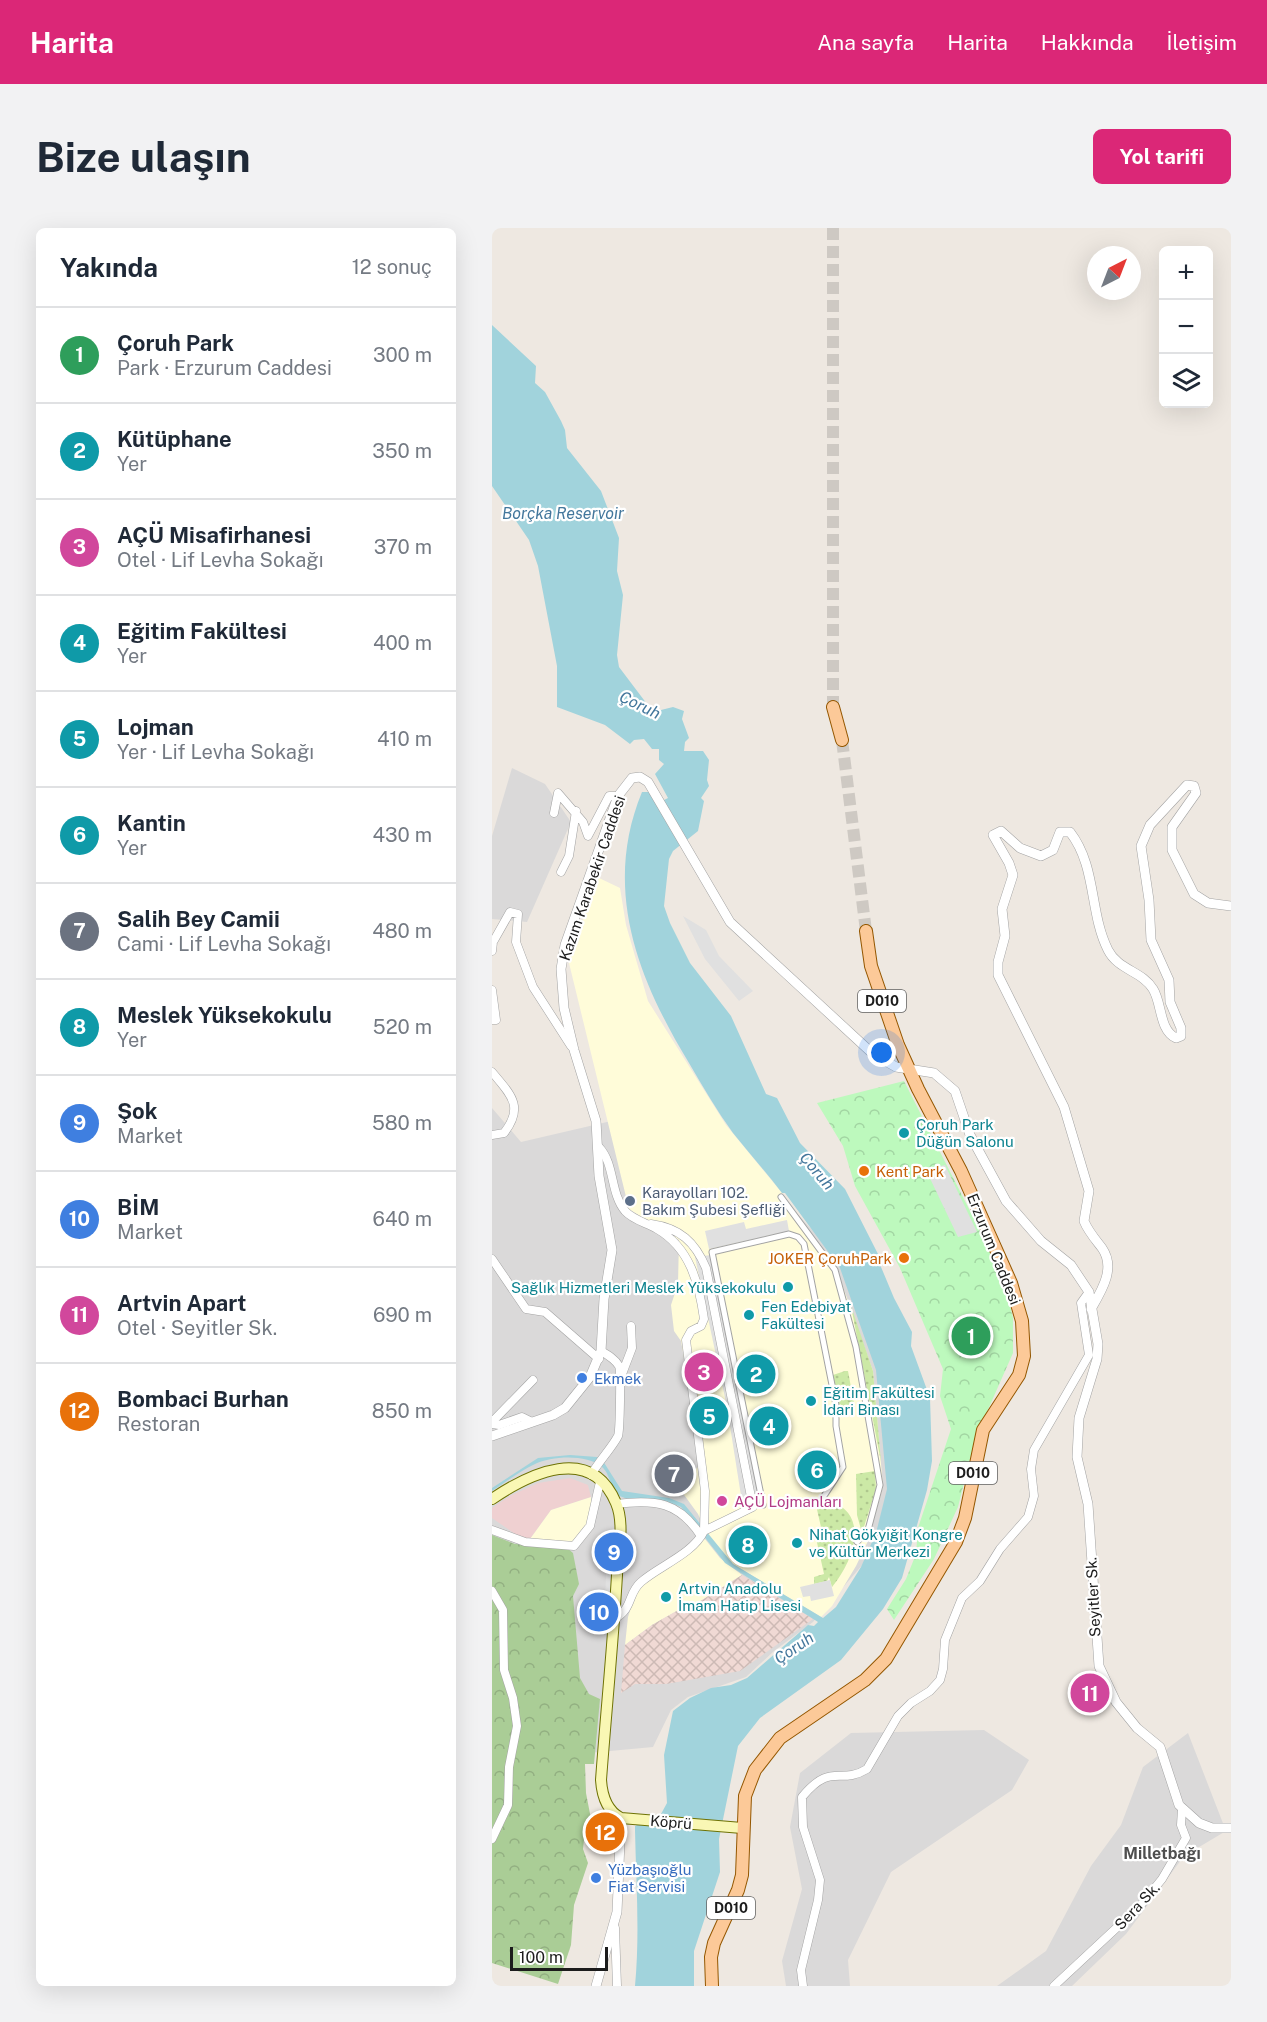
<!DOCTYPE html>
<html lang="tr">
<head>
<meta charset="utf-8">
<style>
  :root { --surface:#fff; --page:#f2f2f3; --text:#1f2937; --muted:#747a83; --line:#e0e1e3; --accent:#db2777 }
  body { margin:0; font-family:"Public Sans",sans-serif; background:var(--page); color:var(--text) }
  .controls { position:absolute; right:18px; top:18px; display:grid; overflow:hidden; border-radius:9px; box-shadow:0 6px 24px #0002 }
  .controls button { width:54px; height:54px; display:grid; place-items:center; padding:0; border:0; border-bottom:2px solid var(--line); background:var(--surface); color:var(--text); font:30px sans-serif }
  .compass { position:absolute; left:595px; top:18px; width:54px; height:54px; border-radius:50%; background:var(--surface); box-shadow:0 6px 24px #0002; rotate:42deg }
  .scale { position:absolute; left:18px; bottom:15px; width:98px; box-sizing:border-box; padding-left:6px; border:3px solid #1c1c1c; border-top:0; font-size:16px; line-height:21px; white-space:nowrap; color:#1c1c1c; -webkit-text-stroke:4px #fff; paint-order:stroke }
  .you { position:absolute; left:390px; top:825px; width:21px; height:21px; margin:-15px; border:4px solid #fff; border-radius:50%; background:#1a73e8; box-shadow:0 0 0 9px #1a73e833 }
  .badge { display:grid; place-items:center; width:39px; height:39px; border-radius:50%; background:var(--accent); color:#fff; font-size:20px; font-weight:700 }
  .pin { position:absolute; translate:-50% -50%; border:3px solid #fff; box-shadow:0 2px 6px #0006 }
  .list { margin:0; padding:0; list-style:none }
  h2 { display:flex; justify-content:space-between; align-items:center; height:78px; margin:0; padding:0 24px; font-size:26px }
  h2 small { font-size:20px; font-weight:400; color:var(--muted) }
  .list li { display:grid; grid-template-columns:39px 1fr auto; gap:18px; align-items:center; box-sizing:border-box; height:96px; padding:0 24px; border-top:2px solid var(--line) }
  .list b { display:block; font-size:22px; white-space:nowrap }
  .list p { margin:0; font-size:20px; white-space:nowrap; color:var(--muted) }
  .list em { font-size:20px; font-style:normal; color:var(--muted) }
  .icon { flex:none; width:33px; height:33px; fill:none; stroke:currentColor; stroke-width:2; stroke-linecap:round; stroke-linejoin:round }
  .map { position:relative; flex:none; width:739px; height:1758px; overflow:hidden; border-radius:9px }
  header { display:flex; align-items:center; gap:36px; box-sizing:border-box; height:84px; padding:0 30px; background:var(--accent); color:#fff }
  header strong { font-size:28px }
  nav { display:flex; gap:33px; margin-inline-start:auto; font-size:21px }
  .intro { display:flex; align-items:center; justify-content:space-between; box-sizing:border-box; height:144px; padding:0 36px }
  h1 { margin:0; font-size:42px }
  .button { padding:15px 27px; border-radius:9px; background:var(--accent); color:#fff; font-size:21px; font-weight:700 }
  main { display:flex; gap:36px; padding:0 36px }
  aside { flex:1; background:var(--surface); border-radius:9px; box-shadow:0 6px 24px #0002 }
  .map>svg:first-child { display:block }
  .residential { fill:#dad9d9 }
  .commercial { fill:#efd0d1 }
  .education { fill:#fffcd9 }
  .military { fill:url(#military-cross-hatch) }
  .grass { fill:url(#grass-dots) }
  .forest { fill:url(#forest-crowns) }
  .park { fill:url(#park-crowns) }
  .parking { fill:#e0e0e0 }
  .water { fill:#a1d3dc }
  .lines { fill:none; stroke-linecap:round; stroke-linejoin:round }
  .primary-tunnel { stroke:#cec9c3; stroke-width:12; stroke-dasharray:12 6; stroke-linecap:butt }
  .pedestrian-casing { stroke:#a3a3a3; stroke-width:7 }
  .minor-casing { stroke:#a3a3a3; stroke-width:9 }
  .tertiary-casing { stroke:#a3a3a3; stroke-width:10 }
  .secondary-casing { stroke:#6e7204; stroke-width:12 }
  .primary-casing { stroke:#945700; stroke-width:14 }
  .pedestrian { stroke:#fff; stroke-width:5 }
  .minor { stroke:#fff; stroke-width:8 }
  .tertiary { stroke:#fff; stroke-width:9 }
  .secondary { stroke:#f9f7b4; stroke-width:10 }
  .primary { stroke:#fcc998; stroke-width:12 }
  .culture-dot { fill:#0f9aa8; stroke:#fff; stroke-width:2 }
  .food-dot { fill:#e8710a; stroke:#fff; stroke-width:2 }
  .service-dot { fill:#5c6f8a; stroke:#fff; stroke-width:2 }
  .shop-dot { fill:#3f7fe0; stroke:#fff; stroke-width:2 }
  .hotel-dot { fill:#d1479c; stroke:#fff; stroke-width:2 }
  .labels { text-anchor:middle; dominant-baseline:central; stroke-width:4.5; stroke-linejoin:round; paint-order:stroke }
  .shield { fill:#fff; stroke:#606060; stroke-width:1.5 }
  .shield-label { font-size:14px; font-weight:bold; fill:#1c1c1c }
  .street-label { font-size:15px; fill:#1c1c1c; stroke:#fff }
  .culture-label { font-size:15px; fill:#0d838f; stroke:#fff; text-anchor:start }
  .food-label { font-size:15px; fill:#c56008; stroke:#fff; text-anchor:start }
  .service-label { font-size:15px; fill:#4e5e75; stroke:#fff; text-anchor:start }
  .shop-label { font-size:15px; fill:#366cbe; stroke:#fff; text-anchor:start }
  .hotel-label { font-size:15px; fill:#b23c85; stroke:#fff; text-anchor:start }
  .water-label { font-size:16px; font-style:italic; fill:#43779c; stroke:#fff }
  .neighbourhood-label { font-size:16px; font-weight:bold; fill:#4f4f4f; stroke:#fff }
</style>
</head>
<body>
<header>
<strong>Harita</strong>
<nav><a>Ana sayfa</a><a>Harita</a><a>Hakkında</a><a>İletişim</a></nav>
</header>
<div class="intro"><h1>Bize ulaşın</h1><a class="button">Yol tarifi</a></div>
<main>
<aside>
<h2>Yakında<small>12 sonuç</small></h2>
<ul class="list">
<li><span class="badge" style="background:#2e9e5b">1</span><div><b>Çoruh Park</b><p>Park · Erzurum Caddesi</p></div><em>300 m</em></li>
<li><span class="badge" style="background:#0f9aa8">2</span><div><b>Kütüphane</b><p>Yer</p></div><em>350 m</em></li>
<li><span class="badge" style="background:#d1479c">3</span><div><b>AÇÜ Misafirhanesi</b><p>Otel · Lif Levha Sokağı</p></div><em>370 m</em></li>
<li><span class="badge" style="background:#0f9aa8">4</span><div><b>Eğitim Fakültesi</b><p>Yer</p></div><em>400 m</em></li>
<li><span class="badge" style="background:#0f9aa8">5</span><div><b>Lojman</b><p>Yer · Lif Levha Sokağı</p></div><em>410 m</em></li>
<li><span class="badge" style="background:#0f9aa8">6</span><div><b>Kantin</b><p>Yer</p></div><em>430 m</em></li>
<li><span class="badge" style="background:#6b7280">7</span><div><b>Salih Bey Camii</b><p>Cami · Lif Levha Sokağı</p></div><em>480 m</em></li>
<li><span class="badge" style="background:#0f9aa8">8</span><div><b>Meslek Yüksekokulu</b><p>Yer</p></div><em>520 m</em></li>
<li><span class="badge" style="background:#3f7fe0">9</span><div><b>Şok</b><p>Market</p></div><em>580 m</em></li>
<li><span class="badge" style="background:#3f7fe0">10</span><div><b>BİM</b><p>Market</p></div><em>640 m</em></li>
<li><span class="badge" style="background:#d1479c">11</span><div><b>Artvin Apart</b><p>Otel · Seyitler Sk.</p></div><em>690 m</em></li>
<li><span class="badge" style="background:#e8710a">12</span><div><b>Bombaci Burhan</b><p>Restoran</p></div><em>850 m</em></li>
</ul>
</aside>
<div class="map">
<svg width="739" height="1758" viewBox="0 0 739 1758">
  <defs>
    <pattern id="military-cross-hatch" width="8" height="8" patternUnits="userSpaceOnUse" patternTransform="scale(1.5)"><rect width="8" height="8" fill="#f0d9d4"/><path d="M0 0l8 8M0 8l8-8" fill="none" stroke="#cdbab5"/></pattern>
    <pattern id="grass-dots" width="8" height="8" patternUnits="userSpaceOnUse" patternTransform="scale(1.5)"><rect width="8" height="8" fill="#cce9a6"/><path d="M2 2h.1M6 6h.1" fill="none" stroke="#afc78e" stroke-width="1.8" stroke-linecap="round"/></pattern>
    <pattern id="forest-crowns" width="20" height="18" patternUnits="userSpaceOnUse" patternTransform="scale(1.5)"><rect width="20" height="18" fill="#aacd96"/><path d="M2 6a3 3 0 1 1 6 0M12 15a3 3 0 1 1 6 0" fill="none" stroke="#92af81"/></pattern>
    <pattern id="park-crowns" width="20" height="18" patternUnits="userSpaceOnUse" patternTransform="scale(1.5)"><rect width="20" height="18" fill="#bdf9bd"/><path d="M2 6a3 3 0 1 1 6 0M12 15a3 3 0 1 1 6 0" fill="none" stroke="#a2d5a2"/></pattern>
  </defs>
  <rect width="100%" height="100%" fill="#eee8e1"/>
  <!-- residential -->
  <path class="residential" d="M20,540l33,16 26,38 -44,100 -35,-3v-83z
    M201,874l152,163 36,112 13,116 -17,55 -64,74 -39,29 -28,26 -58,20 -17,13 -18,37 -161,15v-654l29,34z
    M492,1502l45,30 -17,30 -121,82 -43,88 2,26h-64l-4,-25 20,-72 -12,-62 10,-54 51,-40z
    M696,1505l38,98 -42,25 -58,78 -54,52h-75l49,-35 45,-85 30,-41 22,-58z"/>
  <!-- commercial -->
  <path class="commercial" d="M78,1250l18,7 3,12 -40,13 -21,29 -12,-3 -26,-18v-10l18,-12 28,-13z"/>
  <!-- education -->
  <path class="education" d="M105,649l23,11 6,37 22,76 78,124 56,68 55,77 36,101 10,116 -15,54 -12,25 -24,40 -11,11 -88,-53 -25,-28 -10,-22 -16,-22 3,-9 15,-19 -15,-100 -4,-23 -7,-10 -3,-26 7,-21 1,-44 -50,-31 -60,-246z
    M99,1269l1,9 -5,17 -17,21 -40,-5 21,-29z
    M213,1311l15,19 22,17 -51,32 -2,-3 -37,21 -27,20 3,-28 9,-28z"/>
  <!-- military -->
  <path class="military" d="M250,1347l71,44 -73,52 -74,13h-31l-14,9 4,-48 27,-20 37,-21 2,3z"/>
  <!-- grass -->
  <path class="grass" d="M359,1078l22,65 8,91z
    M353,1143h3l7,38 -6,1 -11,-7 -5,-28z
    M383,1243l1,18 -14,44 -5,-18 -1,-41z
    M331,1272c49,8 32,60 9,87l-3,-10 -2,4 -13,3v-7l10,-3 -8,-36 7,-2 -7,-31 -7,1 -1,-5z"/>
  <!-- forest -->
  <path class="forest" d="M0,1307l23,9 51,3 7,6 6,31 -6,12 7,82 9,16 11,5 -6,65h-9l1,29 5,26h-5l-3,30 5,14 -14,42 -3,40 -13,39 -66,-21z"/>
  <!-- park -->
  <path class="park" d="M412,853l98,193 11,44v35l-38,86 -17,68 -24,52 -40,61 -7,-11 19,-30 10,-25 2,-26 33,-99 -11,-33 3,-27 -43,-101 -45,-82 -12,-40 -26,-43z"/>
  <!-- parking -->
  <path class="parking" d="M191,688l23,14 13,26 34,35 -14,10 -34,-42z
    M453,937l32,67 -19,5 -32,-67z
    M295,992l2,11 -80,18 -4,-18 39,-9 2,7z
    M219,1027l49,244 -18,3 -15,-95 -32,-150z
    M115,1328h8l-3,67 -8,-1z
    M338,1352l4,16 -23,5 -1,-5 -7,1 -3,-10z"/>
  <!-- water -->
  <path class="water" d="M0,97l44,41 -1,17 10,9 16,29 4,9 2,18 34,43 18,47 -2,33 6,24 -6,60 2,12 31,41 11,2 12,-3 11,4 -2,8 7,19 -4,4 -1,9h19l6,9 -2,20 2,6 -8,12 3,3 -6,30 -25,20 -4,8 -5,47 6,17 20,40 41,53 35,78 11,4 23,45 45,46 33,65 -2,1 18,43 18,34 -1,14 19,52 2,63 -5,29 -25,88 -19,31 -42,51 -81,58 -22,28 -19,93 1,33 -26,79v35h-59c5,-53 1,-104 0,-156v-4l26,-12 6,-11 -3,-48 9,-44 17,-13 21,-10 20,-3 16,-7 61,-53 6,1 4,-4 -93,-59 -44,-56c-18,-9 -40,-3 -59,-10 -12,-4 -11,-23 -20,-30 -15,-13 -50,-11 -67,-3 -15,7 -29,18 -43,27v-3l46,-30 32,-3 27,2 6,4 19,30 47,7 15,6 49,60 90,54 13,-11 25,-40 15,-34 11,-44 -11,-119 -36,-102 -55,-75h-3c-16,-21 -33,-40 -49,-60 -16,-22 -30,-46 -44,-70 -51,-84 -87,-174 -47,-271h7l7,12 12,-6 -13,-24 9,-10 -5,-4v-11h-7l-8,-10 -10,1 -4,4 -25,-19 -48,-18v-41l-19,-100 -9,-26 -37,-54z"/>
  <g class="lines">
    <!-- primary-tunnel -->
    <path class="primary-tunnel" d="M341,0v479
      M350,512l24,191"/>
    <!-- pedestrian casing -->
    <g class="pedestrian-casing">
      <path id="pedestrian" d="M289,969l54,73 21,77 24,138 -12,45 -11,12
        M271,1277l-51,-253 77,-18 9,3 6,7 32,161v21l7,41 -19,29"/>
    </g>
    <!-- minor casing -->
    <g class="minor-casing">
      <path id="minor" d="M62,585l4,-20 25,29 5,14 21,-40h9
        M69,644l8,-16 7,-45
        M0,723l1,-9 17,-30 8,2 -2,28 17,45 38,59
        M0,762l4,30h-4
        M0,844c18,22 33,34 12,61l-12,2
        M107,919c16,17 11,46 26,64 8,9 22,12 32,18 33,19 42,54 47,90l-3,7 -10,5 -5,9 19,151 -1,40c-11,23 -45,35 -63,51 -14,12 -7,26 -27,37
        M159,996c29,4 44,18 55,44l47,239 -49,24
        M0,1031l34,50 19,3 54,47
        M130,1146l10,-26 -1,-22
        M0,1194l41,-42
        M0,1196l7,1 23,-8 10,5
        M99,1247c8,-14 20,-26 27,-39 2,-5 3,-66 1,-70 -4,-7 -11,-11 -18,-15
        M124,1276c40,-5 63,-2 85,32
        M0,1302l33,12 49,4 16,-20 10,-44
        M0,1363l11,19 1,60 9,28 4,28 -8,41 -1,38 -16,34
        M123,1700l2,58
        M311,1758l-2,-16 17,-70 2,-20 -17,-53 -1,-30c30,-36 37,-11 65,-28l31,-53 13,-13 19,-12 10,-11 3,-11 2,-29 17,-42 18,-17 20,-32 28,-32 6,-21 -3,-27 3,-19 55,-95 -8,-52 8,-11
        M562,1758l86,-80 22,-27 24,-41 -5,-13 1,-16"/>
    </g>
    <!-- tertiary casing -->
    <g class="tertiary-casing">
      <path id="tertiary" d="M599,1081c11,-19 25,-41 11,-61 -7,-9 -14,-17 -18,-27l5,-30 -25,-84 -66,-132v-13l7,-26 -3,-27 11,-34 -4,-12 -16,-28 8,-4 19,17 21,8 12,-6 7,-18h10c27,35 19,80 38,118 10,20 34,21 45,39 9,14 6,41 23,49l5,-2v-8l-11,-26 -1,-22 -18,-40 -2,-40 -8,-54 9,-21 37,-40 7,1 2,7 -24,34v23l22,44 14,9 23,3
        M0,1208l61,-21 12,-7 25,-31 11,-26 3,-52 8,-49 -13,-74 -3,-55 -22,-71 -10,-42 -3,-39 4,-24 53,-149 14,-18 8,-1 8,5 82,140 143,132 23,13 38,6 21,18 15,44 36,66 35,40 30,24 18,27 9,52 -1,15 -18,59 -2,39 11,47 11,162 17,36 21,26 23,19 19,58 20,18 13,5h19
        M104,1758l21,-74 4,-94"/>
    </g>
    <!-- secondary casing -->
    <g class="secondary-casing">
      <path id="secondary" d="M0,1271c37,-25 99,-56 124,4 9,21 2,50 1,72 -4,69 -11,137 -16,205 1,15 6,31 20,38l121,10"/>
    </g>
    <!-- primary casing -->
    <g class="primary-casing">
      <path id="primary" d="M341,479l9,33
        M220,1758l-1,-29 3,-14 24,-53 4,-15 3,-79 10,-26 25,-32 85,-58 21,-21 70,-117 9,-24 18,-88 36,-55 5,-19 -2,-35 -11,-38 -50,-112 -43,-82 -20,-44 -27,-79 -5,-35"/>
    </g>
    <!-- pedestrian -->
    <use href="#pedestrian" class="pedestrian"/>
    <!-- minor -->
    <use href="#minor" class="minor"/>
    <!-- tertiary -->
    <use href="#tertiary" class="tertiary"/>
    <!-- secondary -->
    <use href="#secondary" class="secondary"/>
    <!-- primary -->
    <use href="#primary" class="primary"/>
  </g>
  <!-- markers -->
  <g class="culture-dot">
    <circle cx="412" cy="905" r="6"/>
    <circle cx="296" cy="1059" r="6"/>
    <circle cx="257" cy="1087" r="6"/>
    <circle cx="319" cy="1173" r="6"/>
    <circle cx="305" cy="1315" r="6"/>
    <circle cx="174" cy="1369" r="6"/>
  </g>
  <g class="food-dot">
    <circle cx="372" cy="943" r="6"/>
    <circle cx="412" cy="1030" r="6"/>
  </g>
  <circle class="service-dot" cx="138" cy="973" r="6"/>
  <g class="shop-dot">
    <circle cx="90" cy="1150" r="6"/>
    <circle cx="104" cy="1650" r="6"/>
  </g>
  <circle class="hotel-dot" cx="230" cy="1273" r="6"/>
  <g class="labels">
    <!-- shield labels -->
    <g class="shield">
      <rect x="366" y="762" width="48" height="22" rx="4.5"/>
      <rect x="457" y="1234" width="48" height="22" rx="4.5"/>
      <rect x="215" y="1669" width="48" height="22" rx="4.5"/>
    </g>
    <g class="shield-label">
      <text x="390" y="773">D010</text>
      <text x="481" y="1245">D010</text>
      <text x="239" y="1680">D010</text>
    </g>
    <!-- street labels -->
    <g class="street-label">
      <text transform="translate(100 650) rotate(-71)">Kazım Karabekir Caddesi</text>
      <text transform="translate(502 1021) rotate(68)">Erzurum Caddesi</text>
      <text transform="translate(601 1369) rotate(-93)">Seyitler Sk.</text>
      <text transform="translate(179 1594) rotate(5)">Köprü</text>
      <text transform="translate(645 1678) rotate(-47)">Sera Sk.</text>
    </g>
    <!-- culture labels -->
    <g class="culture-label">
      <text x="424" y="896">Çoruh Park<tspan x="424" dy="17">Düğün Salonu</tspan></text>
      <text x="284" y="1059" text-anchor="end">Sağlık Hizmetleri Meslek Yüksekokulu</text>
      <text x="269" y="1078">Fen Edebiyat<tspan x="269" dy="17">Fakültesi</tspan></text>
      <text x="331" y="1164">Eğitim Fakültesi<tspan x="331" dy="17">İdari Binası</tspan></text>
      <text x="317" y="1306">Nihat Gökyiğit Kongre<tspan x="317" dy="17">ve Kültür Merkezi</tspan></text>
      <text x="186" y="1360">Artvin Anadolu<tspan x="186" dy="17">İmam Hatip Lisesi</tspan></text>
    </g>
    <!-- food labels -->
    <g class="food-label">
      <text x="384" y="943">Kent Park</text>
      <text x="400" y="1030" text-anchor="end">JOKER ÇoruhPark</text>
    </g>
    <!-- service labels -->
    <g class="service-label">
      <text x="150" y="964">Karayolları 102.<tspan x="150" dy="17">Bakım Şubesi Şefliği</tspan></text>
    </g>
    <!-- shop labels -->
    <g class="shop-label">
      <text x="102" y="1150">Ekmek</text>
      <text x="116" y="1641">Yüzbaşıoğlu<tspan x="116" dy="17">Fiat Servisi</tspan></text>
    </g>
    <!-- hotel labels -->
    <g class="hotel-label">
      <text x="242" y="1273">AÇÜ Lojmanları</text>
    </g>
    <!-- water labels -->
    <g class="water-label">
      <text x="71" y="285">Borçka Reservoir</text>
      <text transform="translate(148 477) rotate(26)">Çoruh</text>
      <text transform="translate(325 943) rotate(50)">Çoruh</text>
      <text transform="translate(302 1420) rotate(-34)">Çoruh</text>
    </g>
    <!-- neighbourhood labels -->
    <g class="neighbourhood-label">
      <text x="670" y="1625">Milletbağı</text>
    </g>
  </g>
</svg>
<div class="controls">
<button>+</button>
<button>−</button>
<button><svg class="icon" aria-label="layers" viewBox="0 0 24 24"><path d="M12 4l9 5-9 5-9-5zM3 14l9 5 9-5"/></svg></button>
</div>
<svg class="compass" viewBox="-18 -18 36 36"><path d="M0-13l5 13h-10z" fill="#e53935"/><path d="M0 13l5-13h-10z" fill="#747a83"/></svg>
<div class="scale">100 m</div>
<div class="you"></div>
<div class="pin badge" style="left:479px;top:1108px;background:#2e9e5b">1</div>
<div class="pin badge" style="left:264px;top:1146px;background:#0f9aa8">2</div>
<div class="pin badge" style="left:212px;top:1144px;background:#d1479c">3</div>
<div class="pin badge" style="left:277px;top:1198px;background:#0f9aa8">4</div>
<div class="pin badge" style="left:217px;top:1188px;background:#0f9aa8">5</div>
<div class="pin badge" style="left:325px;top:1242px;background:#0f9aa8">6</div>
<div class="pin badge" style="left:182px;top:1246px;background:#6b7280">7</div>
<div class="pin badge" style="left:256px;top:1317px;background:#0f9aa8">8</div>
<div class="pin badge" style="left:122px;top:1324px;background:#3f7fe0">9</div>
<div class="pin badge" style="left:107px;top:1384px;background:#3f7fe0">10</div>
<div class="pin badge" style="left:598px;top:1465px;background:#d1479c">11</div>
<div class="pin badge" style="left:113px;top:1604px;background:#e8710a">12</div>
</div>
</main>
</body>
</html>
